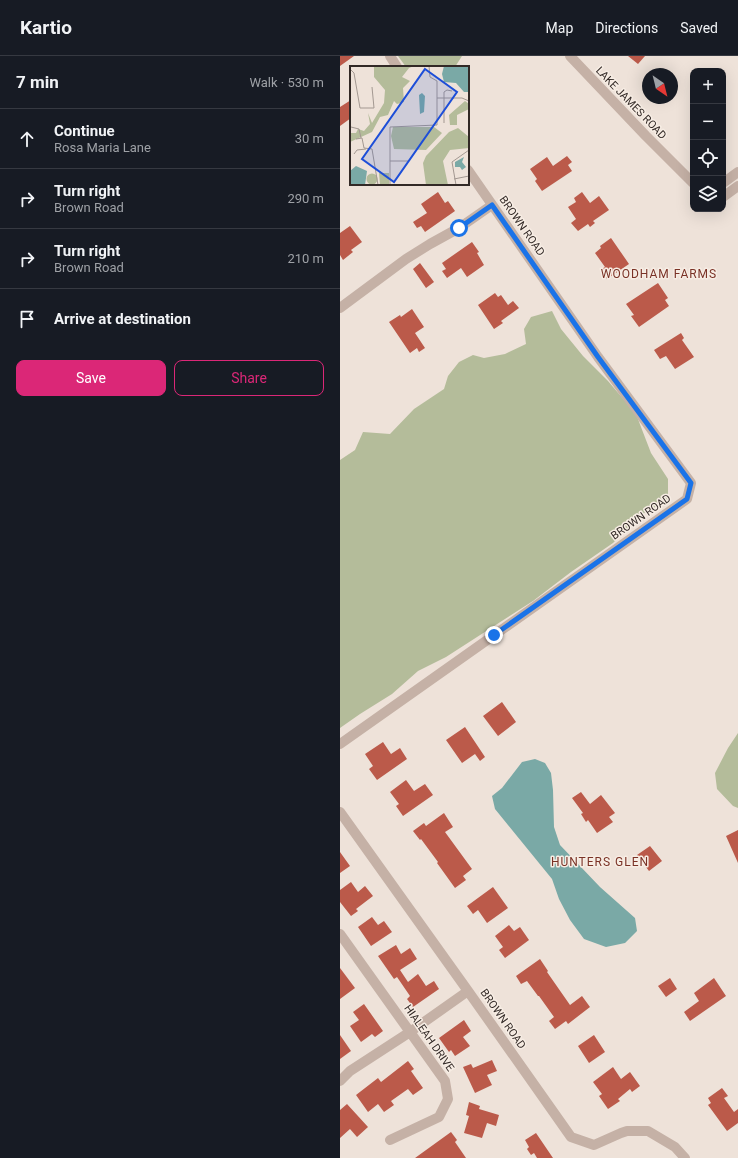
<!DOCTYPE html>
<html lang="en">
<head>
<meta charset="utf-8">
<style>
  :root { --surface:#171b24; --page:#242831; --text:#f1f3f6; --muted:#9ea1a6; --line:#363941; --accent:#db2777 }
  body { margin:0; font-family:Roboto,sans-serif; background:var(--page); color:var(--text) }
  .controls { position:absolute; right:12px; top:12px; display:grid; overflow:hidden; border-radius:8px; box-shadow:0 4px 16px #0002 }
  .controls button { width:36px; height:36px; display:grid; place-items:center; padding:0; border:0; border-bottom:1px solid var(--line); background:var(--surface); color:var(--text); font:20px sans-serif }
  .compass { position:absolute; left:302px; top:12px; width:36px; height:36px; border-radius:50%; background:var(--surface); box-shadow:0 4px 16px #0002; rotate:145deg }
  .stop { position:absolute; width:12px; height:12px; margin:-9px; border:3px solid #1a73e8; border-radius:50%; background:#fff }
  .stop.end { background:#1a73e8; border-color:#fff; box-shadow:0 1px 4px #0008 }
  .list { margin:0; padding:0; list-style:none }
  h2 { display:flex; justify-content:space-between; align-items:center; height:52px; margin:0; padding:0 16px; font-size:17px }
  h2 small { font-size:13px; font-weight:400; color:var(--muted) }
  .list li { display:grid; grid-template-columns:26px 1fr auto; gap:12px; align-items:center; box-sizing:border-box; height:60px; padding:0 16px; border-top:1px solid var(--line) }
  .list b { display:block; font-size:15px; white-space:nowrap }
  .list p { margin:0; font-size:13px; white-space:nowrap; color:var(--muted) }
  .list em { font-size:13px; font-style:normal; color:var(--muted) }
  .actions { display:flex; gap:8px; padding:12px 16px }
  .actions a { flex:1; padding:9px 0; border:1px solid var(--accent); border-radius:8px; text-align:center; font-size:14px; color:var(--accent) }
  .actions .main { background:var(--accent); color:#fff }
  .icon { flex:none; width:22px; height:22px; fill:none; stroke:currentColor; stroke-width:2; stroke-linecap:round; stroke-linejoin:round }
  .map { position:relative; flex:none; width:398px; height:1102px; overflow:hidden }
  header { display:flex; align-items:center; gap:24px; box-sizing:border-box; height:56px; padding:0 20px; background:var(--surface); border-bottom:1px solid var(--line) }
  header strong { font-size:19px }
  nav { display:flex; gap:22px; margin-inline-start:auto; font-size:14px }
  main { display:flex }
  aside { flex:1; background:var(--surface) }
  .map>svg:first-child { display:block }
  .green { fill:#b4bc9a }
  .water { fill:#7aa9a6 }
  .building { fill:#bb5a4a }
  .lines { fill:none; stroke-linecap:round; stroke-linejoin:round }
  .minor { stroke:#c5b1a6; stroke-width:10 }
  .route { stroke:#1a73e8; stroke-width:5 }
  .labels { text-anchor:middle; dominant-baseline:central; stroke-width:3; stroke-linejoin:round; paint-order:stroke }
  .street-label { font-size:11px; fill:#322926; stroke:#f7ede4 }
  .neighbourhood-label { font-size:12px; letter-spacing:1px; fill:#7a3226; stroke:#f7ede4 }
  .inset-road { fill:none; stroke:#a39891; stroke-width:1 }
  .view { fill:#1d4ed8; fill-opacity:0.15; stroke:#1d4ed8; stroke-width:2 }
  .inset-edge { fill:none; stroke:#322926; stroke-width:2 }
</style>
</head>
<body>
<header>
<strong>Kartio</strong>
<nav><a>Map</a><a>Directions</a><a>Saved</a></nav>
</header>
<main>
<aside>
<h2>7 min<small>Walk · 530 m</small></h2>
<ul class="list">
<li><svg class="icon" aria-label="ahead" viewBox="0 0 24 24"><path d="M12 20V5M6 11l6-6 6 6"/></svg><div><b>Continue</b><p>Rosa Maria Lane</p></div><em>30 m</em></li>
<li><svg class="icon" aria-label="right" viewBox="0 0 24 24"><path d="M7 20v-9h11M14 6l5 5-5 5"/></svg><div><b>Turn right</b><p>Brown Road</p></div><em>290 m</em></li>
<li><svg class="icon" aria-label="right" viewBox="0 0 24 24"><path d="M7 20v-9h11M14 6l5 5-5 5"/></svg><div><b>Turn right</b><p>Brown Road</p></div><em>210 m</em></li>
<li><svg class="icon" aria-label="arrive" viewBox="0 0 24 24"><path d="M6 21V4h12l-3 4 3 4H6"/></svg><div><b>Arrive at destination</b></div></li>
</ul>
<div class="actions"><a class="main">Save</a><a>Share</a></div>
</aside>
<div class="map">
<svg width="398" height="1102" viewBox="0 0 398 1102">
  <rect width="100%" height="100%" fill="#eee2d9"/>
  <!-- green -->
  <path class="green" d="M58,0h64l-7,11h-49z
    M212,255l9,18 22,27 25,25 28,33 15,39 17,26v21l-27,15 -28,28 -42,29 -38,29 -87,56 -28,14 -26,23 -32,20 -20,14v-268l15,-10 8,-18 27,2 24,-25 30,-20 4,-13 11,-14 14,-7 11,3 21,-4 21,-10 -2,-15 7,-12z
    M398,677v75l-5,-2 -16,-17 -2,-16 13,-25z"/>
  <!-- water -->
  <path class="water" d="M195,703l10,4 6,10 2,17 1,37 6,18 40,42 35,31 2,13 -12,12 -19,4 -22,-8 -14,-19 -11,-21 -7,-20 -57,-70 -3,-13 10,-8 20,-26z"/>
  <!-- building -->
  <path class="building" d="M0,0h14l-14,10z
    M288,0h17l-7,8z
    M11,44v18l-11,8v-19z
    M227,100l5,6 -4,3 4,6 -30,20 -7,-10 2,-2 -7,-10 17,-12 6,9z
    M98,136l7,11 3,-2 7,10 -30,21 -4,-6 -4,2 -4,-6 14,-9 -6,-9z
    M242,136l8,11 9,-7 10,14 -16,11 2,2 -5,4 -2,-3 -10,7 -7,-8 5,-4 -8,-12 8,-5 -2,-4z
    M10,170l12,16 -11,8 2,2 -10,8 -3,-5v-22z
    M271,182l18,26 -22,15 -7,-9 5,-3 -10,-14 6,-5 -1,-2z
    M132,186l7,10 -2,1 7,12 -17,12 -6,-9 -14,10 -5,-7 4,-2 -4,-6z
    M80,207l14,19 -8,6 -13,-19z
    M318,227l10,15 -3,2 4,6 -30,21 -8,-11 3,-1 -8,-11z
    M155,237l3,4 3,-2 7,10 5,-4 6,7 -18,13 2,2 -9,6 -16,-24z
    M72,253l12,18 -9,6 10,15 -6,4 -2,-4 -7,5 -21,-31 11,-7 1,2z
    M341,277l3,5 -2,2 12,17 -19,12 -9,-13 -6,3 -6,-9z
    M162,646l14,20 -18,14 -15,-20z
    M125,671l20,30 -5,4 -5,-7 -13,9 -16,-23z
    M43,686l8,12 9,-6 7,11 -30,21 -8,-11 4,-3 -8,-12z
    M66,724l8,11 11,-7 8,11 -30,21 -7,-10 3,-2 -9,-12z
    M241,736l9,12 11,-9 14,18 -6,4 4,5 -16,11 -9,-13 -2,2 -5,-8 2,-1 -11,-15z
    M104,757l9,14 -8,5 27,37 -9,7 3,4 -11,8 -18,-25 1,-1 -17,-23 -1,1 -7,-9 11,-8 2,3z
    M398,774v33l-12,-27z
    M310,790l12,15 -13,10 -12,-16z
    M0,796l10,14 -10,7z
    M11,826l7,10 7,-6 8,10 -17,13 2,2 -7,5 -11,-14v-12z
    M153,831l15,21 -21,15 -9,-13 -5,4 -6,-8z
    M32,861l6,8 6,-4 8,11 -21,14 -13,-19z
    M169,869l5,6 6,-4 9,13 -24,18 -6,-8 4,-3 -8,-11z
    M56,889l5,9 9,-6 7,11 -17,11 8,12 10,-8 8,12 8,-5 5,8 -26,18 -6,-8 3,-3 -13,-19 -3,2 -16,-23z
    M200,903l8,12 -1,1 23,33 12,-9 8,11 -22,17 -2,-3 -11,8 -6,-8 5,-4 -15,-21h-1l-11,-15 -6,3 -5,-8z
    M0,912l15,20 -15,11z
    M330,922l7,11 -11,8 -8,-11z
    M374,922l12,18 -36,25 -6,-9 15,-11 -5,-8z
    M24,948l19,27 -8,6 -3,-3 -11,8 -11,-16 9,-6 -6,-8z
    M124,964l7,11 -8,6 7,9 -15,10 -4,-6 -2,2 -10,-14z
    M0,979l11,16 -11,8z
    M254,979l11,17 -16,11 -11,-17z
    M152,1004l5,11 -10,4 5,10 -17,8 -12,-26 8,-3 2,4z
    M68,1005l6,8 -3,2 12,17 -10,7 -5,-6 -17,12 3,4 -10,7 -6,-8 -10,8 -12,-17 22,-17 3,4z
    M273,1011l8,12 9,-7 10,14 -8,6 -2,-3 -12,10 2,2 -12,8 -9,-13 3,-2 -9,-12z
    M382,1032l6,8 -4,2 10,14 4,-3v14l-11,8 -19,-26 3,-2 -3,-5z
    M129,1046l11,4 -1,3 20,6 -3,11 -9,-3 -5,15 -18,-5 5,-17 -3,-1z
    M7,1048l21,23 -11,10 -7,-8 -10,9v-28z
    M111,1076l6,8 -2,2 11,16h-51z
    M196,1077l17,25h-16l-3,-5 -3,2 -4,-6 2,-2 -4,-7z"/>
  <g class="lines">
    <!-- minor -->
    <path class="minor" d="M50,0l7,11
      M230,0l76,80 47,47
      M383,127l15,-11
      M383,141l15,-11
      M0,252l66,-49 24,-15 29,-16 33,-23
      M0,688l347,-245 4,-16 -93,-126 -130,-187
      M0,756l128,179 103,146 23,8 27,-12 6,-2h21l27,16 10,11
      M0,878l105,147 3,18 -9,18 -49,23
      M0,1025l10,-10 60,-39 58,-41"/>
  </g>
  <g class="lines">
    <!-- route -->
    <path class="route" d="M119,172l33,-23 106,152 93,126 -4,16 -193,136"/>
  </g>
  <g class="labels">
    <!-- street labels -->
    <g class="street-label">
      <text transform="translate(291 47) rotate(46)">LAKE JAMES ROAD</text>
      <text transform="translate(182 170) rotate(55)">BROWN ROAD</text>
      <text transform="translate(301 461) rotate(-35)">BROWN ROAD</text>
      <text transform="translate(163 963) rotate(55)">BROWN ROAD</text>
      <text transform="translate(89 982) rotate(55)">HIALEAH DRIVE</text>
    </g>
    <!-- neighbourhood labels -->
    <g class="neighbourhood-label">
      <text x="319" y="218">WOODHAM FARMS</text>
      <text x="260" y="806">HUNTERS GLEN</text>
    </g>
  </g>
  <!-- overview -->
  <g transform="translate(10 10)">
    <rect width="119" height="119" fill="#eee2d9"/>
    <path d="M24,0h40l-5,2 -7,9 8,4 -7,7 1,14 -7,2 -3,-3 -6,14 -8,2 -8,15 -22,10v-9h6l2,-4 6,2 6,-7 -2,-11 4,10 12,-20 1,-13 -11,-13zM115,35l4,3v5l-12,6v10h-7l-1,-10zM43,61h41l8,6 -16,17 -32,-1 -3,-13zM108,62l11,9v11l-19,2 -7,11 5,24h-22l-3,-22 3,-7 23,-24zM29,107h10v12h-9zM16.5 113a5.5 5.5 0 1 1 11 0a5.5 5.5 0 1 1-11 0Z" fill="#b4bc9a"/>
    <path d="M94,0h25v26h-5l-8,-9 -12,-1 -2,-8zM72,27l3,3 -1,16 -4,2 -1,-19zM114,91l-2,5 4,5 -4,3 -2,-3h-5v-5zM6,100l11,5 -2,14h-15v-14z" fill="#7aa9a6"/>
    <path class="inset-road" d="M0,3l4,4 6,35h14l-2,-21M87,32h25l7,3M94,57v-31l3,-2 5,1M1,61l8,2 2,9M6,73l6,-1 2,10 8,1 6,36M4,88l3,-4 9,-1M40,95h19M104,113l15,-3M40,119v-58l47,-2v-44l-7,-4 -1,-11M106,119l-4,-23 17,-12"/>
    <path class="view" d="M75,3l32,23 -63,90 -32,-23z"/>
    <rect width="119" height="119" class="inset-edge"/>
  </g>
</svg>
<div class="controls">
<button>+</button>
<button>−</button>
<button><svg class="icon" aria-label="locate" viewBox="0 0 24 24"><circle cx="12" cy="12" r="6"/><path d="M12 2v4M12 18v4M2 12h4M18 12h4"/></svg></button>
<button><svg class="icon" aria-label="layers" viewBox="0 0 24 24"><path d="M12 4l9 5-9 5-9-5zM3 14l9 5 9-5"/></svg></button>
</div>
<svg class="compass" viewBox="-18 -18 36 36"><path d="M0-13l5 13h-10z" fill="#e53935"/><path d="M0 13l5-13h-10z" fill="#9ea1a6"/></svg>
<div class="stop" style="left:119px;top:172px"></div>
<div class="stop end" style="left:154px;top:579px"></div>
</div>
</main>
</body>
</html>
